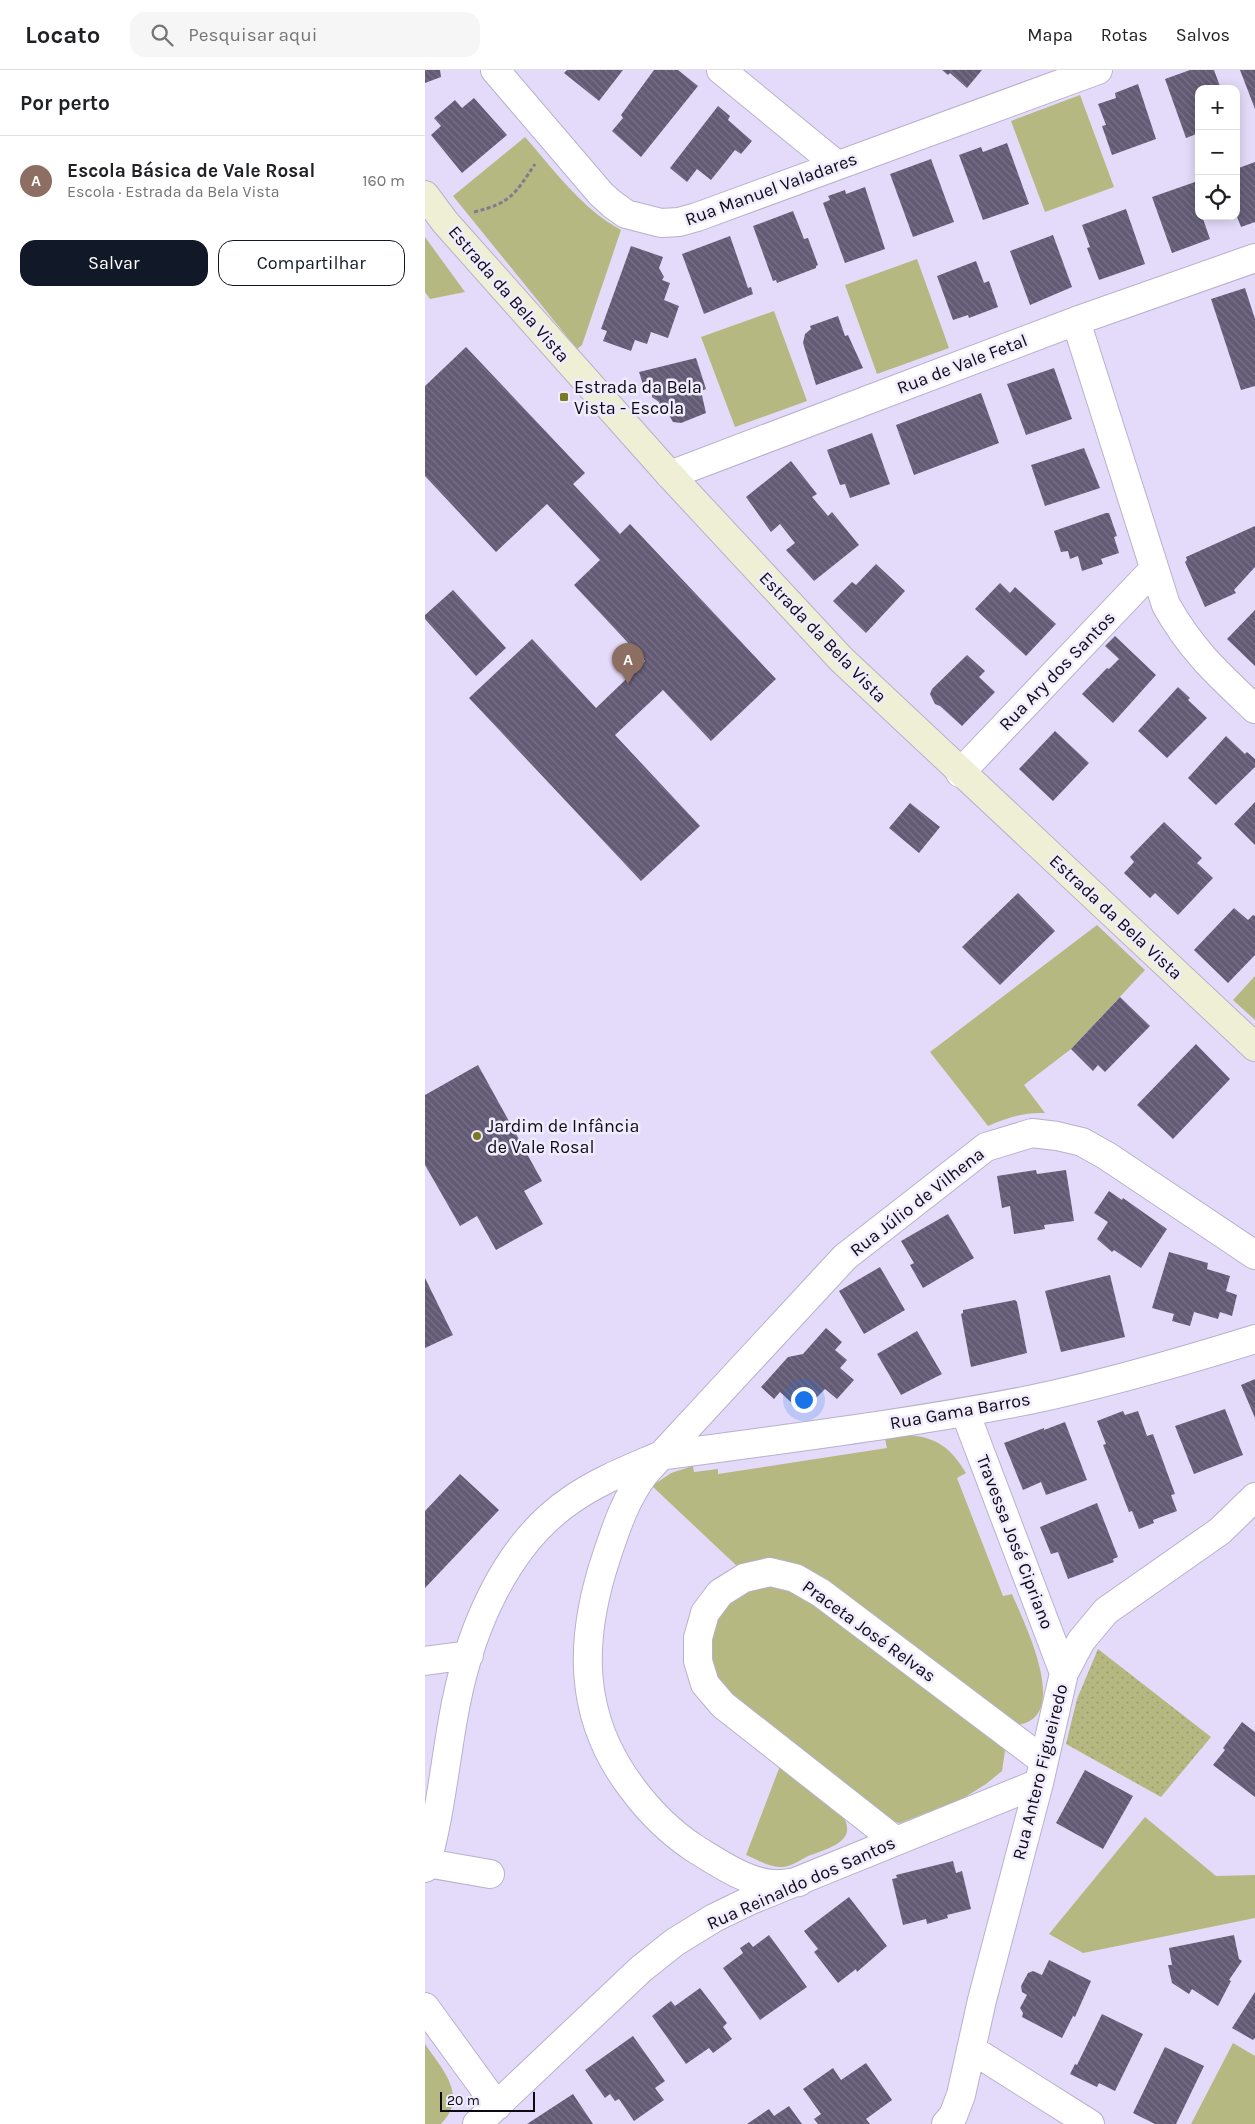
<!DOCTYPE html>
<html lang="pt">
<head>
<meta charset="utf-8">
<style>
  :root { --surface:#fff; --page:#f6f6f6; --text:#202124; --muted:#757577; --line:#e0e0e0; --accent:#111827 }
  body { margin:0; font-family:Karla,sans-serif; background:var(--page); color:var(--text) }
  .controls { position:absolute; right:15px; top:15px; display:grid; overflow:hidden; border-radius:10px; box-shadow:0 2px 12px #0003 }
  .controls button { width:45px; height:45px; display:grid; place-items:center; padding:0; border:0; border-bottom:1px solid var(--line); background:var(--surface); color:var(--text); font:25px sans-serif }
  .scale { position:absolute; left:15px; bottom:12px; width:95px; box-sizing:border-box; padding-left:5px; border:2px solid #0d0a14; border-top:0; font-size:14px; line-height:18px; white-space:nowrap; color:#0d0a14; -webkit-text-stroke:4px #f0ebfd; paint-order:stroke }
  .you { position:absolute; left:378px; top:1329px; width:18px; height:18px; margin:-12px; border:4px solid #fff; border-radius:50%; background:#1a73e8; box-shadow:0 0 0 8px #1a73e833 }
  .badge { display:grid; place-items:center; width:32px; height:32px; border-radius:50%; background:var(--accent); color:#fff; font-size:16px; font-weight:700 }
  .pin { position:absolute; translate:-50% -41px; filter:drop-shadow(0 1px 2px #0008) }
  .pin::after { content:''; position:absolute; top:26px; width:18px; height:15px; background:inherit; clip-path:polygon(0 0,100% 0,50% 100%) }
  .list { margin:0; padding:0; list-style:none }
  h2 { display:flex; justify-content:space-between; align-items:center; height:65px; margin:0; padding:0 20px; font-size:21px }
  h2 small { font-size:16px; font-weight:400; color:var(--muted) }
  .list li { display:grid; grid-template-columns:32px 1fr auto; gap:15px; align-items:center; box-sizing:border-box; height:90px; padding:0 20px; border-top:1px solid var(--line) }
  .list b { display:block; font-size:19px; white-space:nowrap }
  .list p { margin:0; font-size:16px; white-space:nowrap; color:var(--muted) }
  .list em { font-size:16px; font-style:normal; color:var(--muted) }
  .actions { display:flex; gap:10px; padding:15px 20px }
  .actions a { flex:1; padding:11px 0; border:1px solid var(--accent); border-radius:15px; text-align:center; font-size:18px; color:var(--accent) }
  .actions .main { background:var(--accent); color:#fff }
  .icon { flex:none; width:28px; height:28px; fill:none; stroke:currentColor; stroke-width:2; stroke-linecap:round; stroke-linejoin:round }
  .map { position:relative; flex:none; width:830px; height:2054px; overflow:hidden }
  header { display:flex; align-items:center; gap:30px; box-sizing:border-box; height:70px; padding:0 25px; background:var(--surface); border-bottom:1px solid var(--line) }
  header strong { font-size:24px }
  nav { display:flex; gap:28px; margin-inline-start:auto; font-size:18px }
  .search { width:350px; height:45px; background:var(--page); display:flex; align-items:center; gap:12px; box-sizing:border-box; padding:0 18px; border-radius:15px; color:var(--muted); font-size:19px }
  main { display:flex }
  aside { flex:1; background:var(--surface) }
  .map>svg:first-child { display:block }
  .grass { fill:#b6b881 }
  .garden { fill:url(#garden-dots) }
  .building { fill:url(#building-back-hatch) }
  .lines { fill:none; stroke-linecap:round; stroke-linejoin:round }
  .street-casing { stroke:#b8b0cd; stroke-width:30 }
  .secondary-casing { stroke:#b8b0cd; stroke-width:30 }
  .path { stroke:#817b91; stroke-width:3; stroke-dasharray:4 2.5; stroke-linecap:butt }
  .street { stroke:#fff; stroke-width:28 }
  .secondary { stroke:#eeefd4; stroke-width:28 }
  .poi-dot { fill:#797a21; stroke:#f0ebfd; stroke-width:2 }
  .labels { text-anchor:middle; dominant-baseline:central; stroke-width:5; stroke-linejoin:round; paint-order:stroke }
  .street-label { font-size:18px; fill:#0d0a14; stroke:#f0ebfd }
  .poi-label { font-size:18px; fill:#0d0a14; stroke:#f0ebfd; text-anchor:start }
</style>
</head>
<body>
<header>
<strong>Locato</strong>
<div class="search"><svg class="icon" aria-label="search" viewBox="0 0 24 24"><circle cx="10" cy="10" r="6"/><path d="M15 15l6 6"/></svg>Pesquisar aqui</div>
<nav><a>Mapa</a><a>Rotas</a><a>Salvos</a></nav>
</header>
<main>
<aside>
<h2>Por perto<small></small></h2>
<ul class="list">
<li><span class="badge" style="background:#8d6e63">A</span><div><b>Escola Básica de Vale Rosal</b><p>Escola · Estrada da Bela Vista</p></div><em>160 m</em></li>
</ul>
<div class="actions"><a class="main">Salvar</a><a>Compartilhar</a></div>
</aside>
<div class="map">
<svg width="830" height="2054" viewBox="0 0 830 2054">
  <defs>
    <pattern id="garden-dots" width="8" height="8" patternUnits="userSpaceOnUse" patternTransform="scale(1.25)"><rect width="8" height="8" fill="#b6b881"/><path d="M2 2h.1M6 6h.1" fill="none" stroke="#9b9d6f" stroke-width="1.8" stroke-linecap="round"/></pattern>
    <pattern id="building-back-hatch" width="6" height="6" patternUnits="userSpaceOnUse" patternTransform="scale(1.25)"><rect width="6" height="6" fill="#635b75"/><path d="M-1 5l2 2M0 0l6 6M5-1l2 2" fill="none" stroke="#787286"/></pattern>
  </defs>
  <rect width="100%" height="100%" fill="#e4dbfa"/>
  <!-- grass -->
  <path class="grass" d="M655,25l34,92 -69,25 -34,-91z
    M100,67c29,33 57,72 96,93l-39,115 -5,4 -124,-153z
    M0,167l40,55 -35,7 -5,-7z
    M492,189l32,89 -72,26 -32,-89z
    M349,241l33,90 -72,26 -34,-90z
    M672,855l48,45 -74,79 -47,36 21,28c-21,-1 -38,5 -57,13l-58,-74z
    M830,906v44l-22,-20z
    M482,1365c30,2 44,13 59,38l-9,5 46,118 9,-2c12,29 63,129 1,131l-191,-145 -83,-12 -87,-82 19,-13 22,-7 1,6 24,-3v5l169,-26 -2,-9z
    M364,1512l212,160 4,9 -3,20 -16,13 -24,15 -62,24 -11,-2 -166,-127 -13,-18 -5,-40 25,-44z
    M355,1696l62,49c18,26 -15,34 -34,41 -7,4 -17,10 -25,11 -12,1 -27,-8 -37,-12z
    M720,1747l71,59 39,-1v43l-172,35 -34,-19z
    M808,1973l22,13v68h-64z
    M0,1974c17,25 44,52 16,80h-16z"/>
  <!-- garden -->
  <path class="garden" d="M673,1579l113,88 -50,60 -95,-53 11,-45z"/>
  <!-- building -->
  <path class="building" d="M0,0h15l1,7 -16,6z
    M142,0h56l-24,31 -35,-28z
    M229,0h24l20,16 -57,71 -29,-26 11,-13 -2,-3z
    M517,0h40l-15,18 -17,-15 -2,2z
    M765,0h24l7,19h-22v44l-13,5 -21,-59z
    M815,0h15v39z
    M713,14l18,55 -44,16 -10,-29 4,-1 -8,-21 18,-6 -1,-5z
    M49,28l33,37 -45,38 -31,-38 10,-9 -7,-8 21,-18 7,8z
    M293,36l12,10 -2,4 24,21 -11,13 -6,-4 -24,30 -14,-11 -10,13 -17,-14z
    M582,73l22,61 -46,16 -24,-65 22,-8 2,5z
    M506,89l23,63 -41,15 -23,-63z
    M830,92v60l-14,5 -5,-13v-45z
    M770,112l4,9v25h3l8,23 -38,14 -20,-56z
    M440,117l20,62 -40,14 -22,-60 7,-3 -2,-4 17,-6 1,4z
    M701,139l19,55 -46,16 -12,-32 3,-1 -8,-22z
    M368,141l11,28 4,-1 10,27 -2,1v2l-39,15 -1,-3 -3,1 -20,-55z
    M628,165l19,52 -42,18 -20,-54z
    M305,166l18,52 3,-1 2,7 -49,20 -22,-60z
    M206,176l32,11 -4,11 5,9 -2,3 8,3 -6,17 15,6 -11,32 -17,-6 -4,12 -12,-4 -4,11 -28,-10 4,-10 -6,-2z
    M551,191l8,22 5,-2 9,26 -29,11 -1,-3 -15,5 -16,-44z
    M820,218l10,31v67l-14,4 -30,-91z
    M413,246l7,20 3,-1 15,33 -47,17 -13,-42 2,-9 6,-5 -1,-3z
    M41,277l119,126 -12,11 47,50 10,-10 146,155 -65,62 -48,-51 -48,45 85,91 -59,55 -172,-183 63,-59 64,69 49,-47 -71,-76 26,-25 -53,-56 -51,48 -71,-76v-90z
    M271,288l10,31 -5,2 5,22 -25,10 -8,-1 -7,-12 -4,1 -3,-9 -7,-5v-5l-6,2 -7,-22z
    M629,298l18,51 -46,16 -19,-51z
    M556,323l18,50 -85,32 -18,-50z
    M447,363l18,51 -40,14 -5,-14 -5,1 -13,-35z
    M659,378l16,40 -55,18 -14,-41z
    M366,391l26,33 -5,3 16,19 4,-4 27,33 -45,36 -28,-31 9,-7 -15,-19 -9,8 -25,-35z
    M681,443h3l8,23 -3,1 5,16 -18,6 2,5 -21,7 -4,-15 -8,3 -2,-8 -7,1 -7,-21z
    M830,456v41l-21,23 2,3 -31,14 -20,-45 2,-2 -1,-3z
    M451,494l29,27 -39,42 -33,-32 19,-19 4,3z
    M575,513l10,10 5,-6 41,37 -30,32 -51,-47z
    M28,520l53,58 -30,28 -51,-57v-4z
    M830,540v56l-28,-27z
    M690,566l41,39 -43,48 -31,-29 25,-26 2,1 10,-10 -14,-13z
    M542,585l18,16 -6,6 16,15 -33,34 -22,-20 -5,-2 -5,-10 2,-5z
    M753,617l12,11 -2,2 19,18 -40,40 -29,-27z
    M630,661l34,32 -36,38 -34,-32z
    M801,666l19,18 2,-2 8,7v8l-39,38 -28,-27z
    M830,732v43l-21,-21z
    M485,733l30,24 -21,26 -30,-25z
    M739,752l38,36 -5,5 16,15 -35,37 -23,-22 -5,5 -26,-25 10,-11 -4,-5z
    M593,823l37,38 -55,54 -38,-38z
    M809,838l14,12 5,-5 2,1v39l-27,28 -34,-33z
    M695,927l30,29 -45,46 -7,-7 -5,6 -22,-22z
    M771,974l34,35 -57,60 -36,-34z
    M53,995l64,116 -18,10 19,33 -47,26 -19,-34 -17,10 -35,-61v-70z
    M611,1100l1,4 29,-4 8,51 -30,4 1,4 -31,5 -4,-28 -8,2 -5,-32z
    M684,1121l13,9 1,-2 44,31 -26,39 -27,-18 -2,2 -15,-13 11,-17 -14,-9z
    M523,1144l26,44 -51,30 -13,-23 4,-2 -13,-22z
    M744,1182l39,11 -1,6 23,7 -4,15 11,4 -5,21 -12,-4 -2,7 -24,-7 -4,14 -18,-5 2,-7 -22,-6z
    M455,1197l25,43 -41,24 -25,-43z
    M685,1205l15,62 -64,15 -16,-61z
    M0,1208l28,57 -28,13z
    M590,1230l2,2 10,51 -56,14 -10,-53 2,-1v-3z
    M401,1258l16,14 -7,8 12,10 -7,8 14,12 -17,19 -12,-10 -13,13 -7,1 -6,-5 -6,6 -13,-12 -6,7 -13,-12 27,-30 15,-3z
    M492,1261l25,43 -41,21 -24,-41z
    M830,1309v39l-14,-33z
    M800,1339l18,46 -49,19 -19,-48z
    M698,1341l2,4 13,-4 9,25 6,-2 22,60 -4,1 6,16 -24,9 1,3 -15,6 -7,-18 -3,1 -26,-67 3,-1 -9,-23z
    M640,1352l22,58 -41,15 -5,-13 -18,8 -19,-47 40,-15v2z
    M35,1404l39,36 -74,78v-77z
    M672,1433l21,54 -5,2 1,3 -46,17 -10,-27 -7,2 -11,-27z
    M817,1652l13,10v65l-42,-32 12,-15 -2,-2z
    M660,1700l48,26 -30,53 -47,-26z
    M528,1791l3,12 6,-2 9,38 -24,6 1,3 -21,6 -1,-5 -23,6 -11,-46 5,-1 -1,-3z
    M424,1827l38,49 -30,26 -1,-3 -18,14 -24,-31 4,-3 -14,-18z
    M344,1865l38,52 -47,33 -37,-52 20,-15 -3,-5 9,-6 4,5z
    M809,1865l5,24 3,2 -13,19 2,1 -13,25 -26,-17 -3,5 -17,-11 -4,-18h4l-3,-17z
    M624,1890l42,21 -16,36 -2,-1 -11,22 -40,-21 1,-4 -3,-5 7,-13 -5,-3 -1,-6 7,-13 5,-2 9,4z
    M275,1918l27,35 -4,4 9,12 -19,14 -4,-5 -23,16 -34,-48 19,-15 4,5z
    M830,1922v46l-2,2 -21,-12z
    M677,1944l41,20 -28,57 -16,-8 -2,4 -27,-13 5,-10 2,1z
    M208,1966l32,45 -10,7 9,12 -30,21 -15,-22 -4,2 -5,-7 -5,4 -20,-28z
    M740,1977l39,19 -28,58h-21l-22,-11z
    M441,1993l26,37 -26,19 4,5h-52l-4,-5 7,-5 -18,-25 30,-21 8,12z
    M148,2024l20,30h-66z
    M364,2036l13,18h-55l22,-15 5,7z"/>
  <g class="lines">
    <!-- street casing -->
    <g class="street-casing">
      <path id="street" d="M70,0l106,124 11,10 14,10 35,9 18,-1 18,-5 401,-147
        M296,0l116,95
        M651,251l90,284c26,46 52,69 89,104
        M245,405l406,-154 179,-63
        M535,703l194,-204
        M540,1342l99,261
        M0,1591l44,-6
        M471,1771l-173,-136 -18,-21 -7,-23v-23l7,-25 15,-20 24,-15 26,-6 25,6 26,15 223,168
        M2,1793l63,11
        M0,1798c16,-53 20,-110 31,-165 15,-75 50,-159 115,-203 27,-19 58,-31 88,-44 124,-17 248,-32 370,-56 76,-16 152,-38 226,-61
        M374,1812c-8,1 -18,3 -26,2 -28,-2 -56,-22 -79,-36 -24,-16 -45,-37 -62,-60 -55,-72 -53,-150 -25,-233 10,-30 19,-57 38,-82l200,-216 141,-110 46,-14 25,3 25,6 25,14 148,99
        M0,1937l72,99
        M546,1979l119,75
        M52,2054l164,-155 34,-27 39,-24 37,-18 288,-117
        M521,2054l7,-8 8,-21 21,-95 57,-217 25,-110 17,-32 25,-30 114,-80 35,-34"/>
    </g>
    <!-- secondary casing -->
    <g class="secondary-casing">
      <path id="secondary" d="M0,125l20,27 225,253 171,184 414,388"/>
    </g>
    <!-- path -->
    <path class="path" d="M49,142c37,-9 41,-18 61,-48"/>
    <!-- street -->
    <use href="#street" class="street"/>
    <!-- secondary -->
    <use href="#secondary" class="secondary"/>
  </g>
  <!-- markers -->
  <g class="poi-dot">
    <rect x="134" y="322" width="10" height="10" rx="2.5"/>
    <circle cx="52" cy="1066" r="5"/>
  </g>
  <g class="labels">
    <!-- street labels -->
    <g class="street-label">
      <text transform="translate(346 119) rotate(-20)">Rua Manuel Valadares</text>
      <text transform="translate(84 224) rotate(49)">Estrada da Bela Vista</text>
      <text transform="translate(537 294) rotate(-21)">Rua de Vale Fetal</text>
      <text transform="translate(398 567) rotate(46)">Estrada da Bela Vista</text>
      <text transform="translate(632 601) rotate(-46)">Rua Ary dos Santos</text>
      <text transform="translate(691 847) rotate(43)">Estrada da Bela Vista</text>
      <text transform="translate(492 1132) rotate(-38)">Rua Júlio de Vilhena</text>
      <text transform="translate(535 1341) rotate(-10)">Rua Gama Barros</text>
      <text transform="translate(590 1472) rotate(69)">Travessa José Cipriano</text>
      <text transform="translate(444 1561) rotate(36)">Praceta José Relvas</text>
      <text transform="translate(615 1702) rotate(-76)">Rua Antero Figueiredo</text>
      <text transform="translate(376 1813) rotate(-24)">Rua Reinaldo dos Santos</text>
    </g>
    <!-- poi labels -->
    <g class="poi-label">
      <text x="149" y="317">Estrada da Bela<tspan x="149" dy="21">Vista - Escola</tspan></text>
      <text x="62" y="1056">Jardim de Infância<tspan x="62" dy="21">de Vale Rosal</tspan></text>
    </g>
  </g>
</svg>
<div class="controls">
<button>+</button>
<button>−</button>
<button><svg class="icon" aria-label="locate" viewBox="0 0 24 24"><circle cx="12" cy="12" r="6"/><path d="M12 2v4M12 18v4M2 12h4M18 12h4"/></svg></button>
</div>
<div class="scale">20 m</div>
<div class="you"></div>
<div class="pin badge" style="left:203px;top:614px;background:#8d6e63">A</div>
</div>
</main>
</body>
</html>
